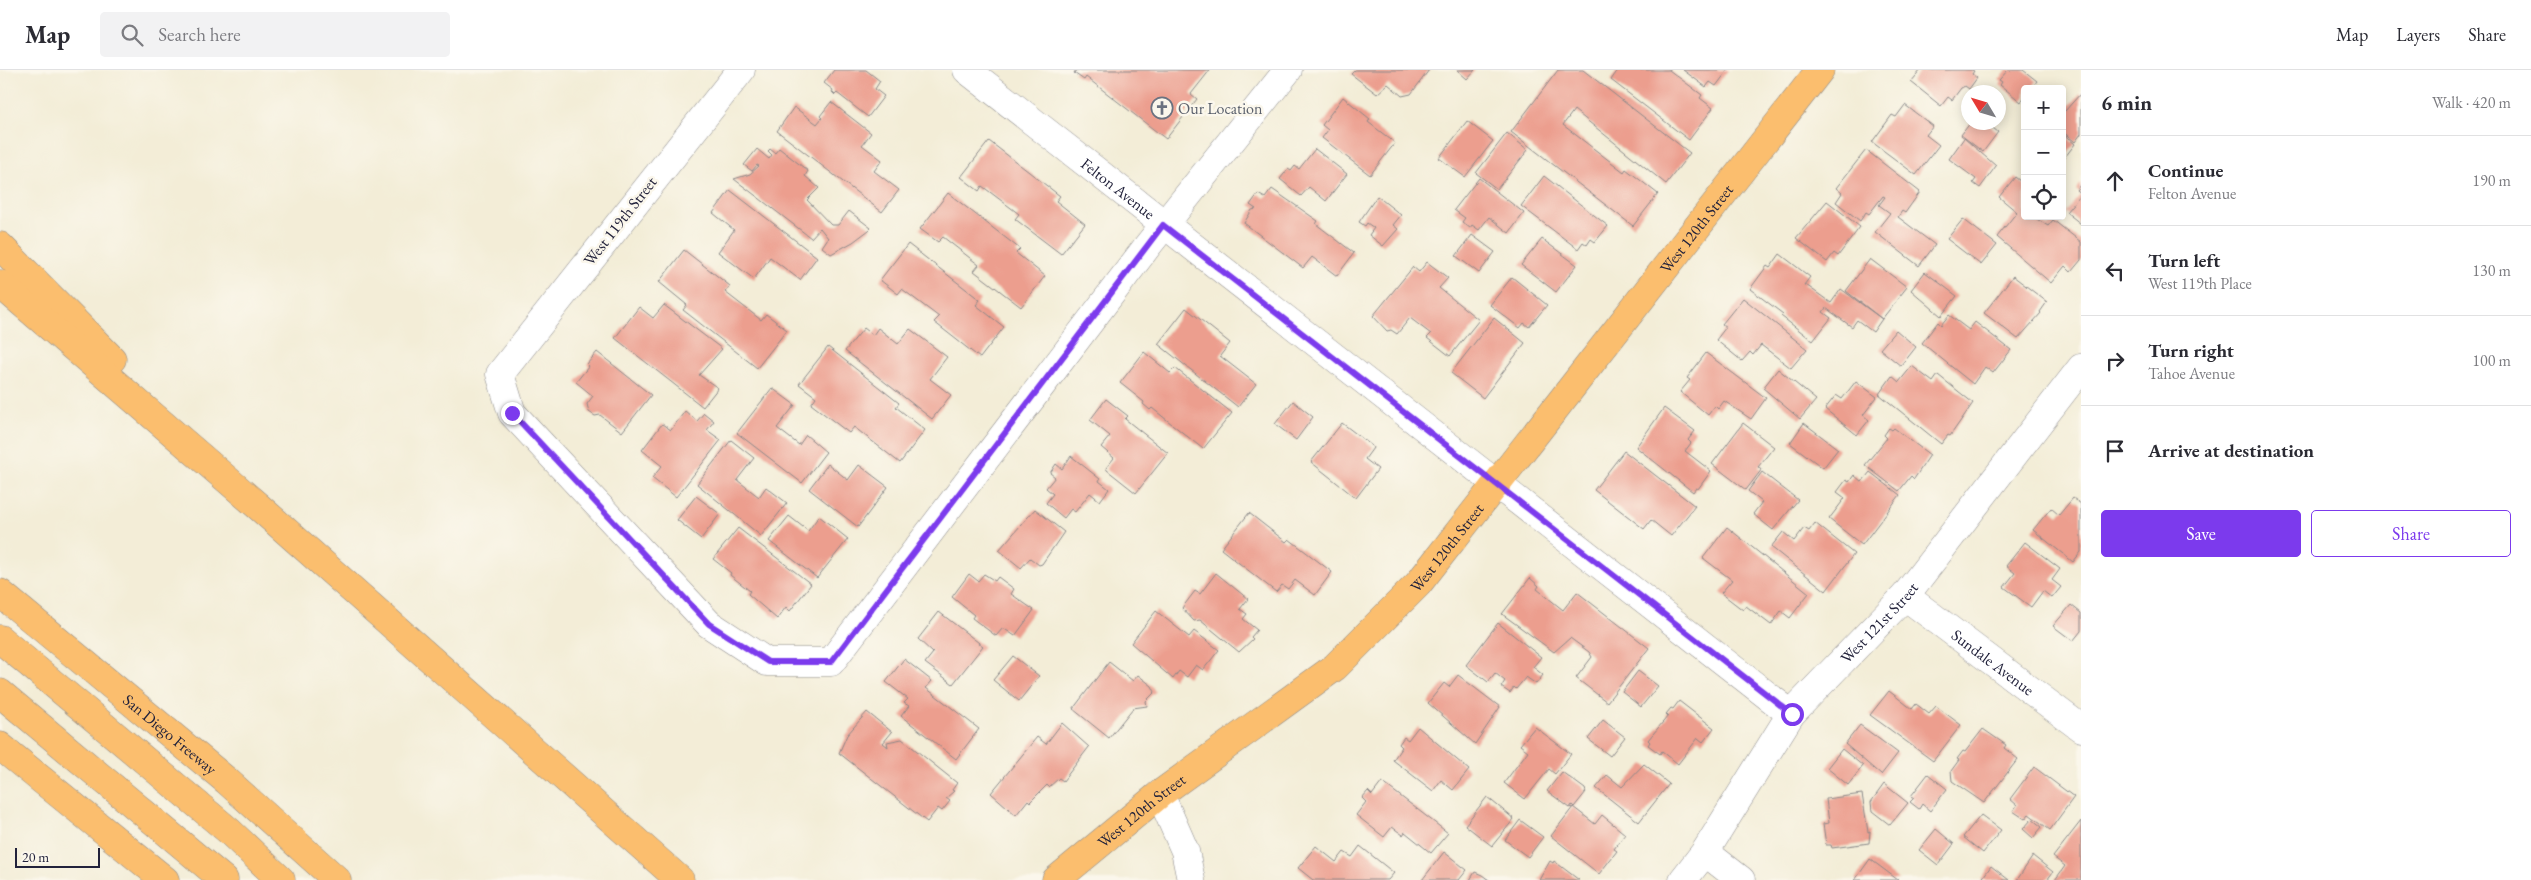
<!DOCTYPE html>
<html lang="en">
<head>
<meta charset="utf-8">
<style>
  :root { --surface:#fff; --page:#f2f2f3; --text:#2b2b33; --muted:#7c7c81; --line:#e1e1e2; --accent:#7c3aed }
  body { margin:0; font-family:"EB Garamond",serif; background:var(--page); color:var(--text) }
  .controls { position:absolute; right:15px; top:15px; display:grid; overflow:hidden; border-radius:5px; box-shadow:0 2px 12px #0003 }
  .controls button { width:45px; height:45px; display:grid; place-items:center; padding:0; border:0; border-bottom:1px solid var(--line); background:var(--surface); color:var(--text); font:25px sans-serif }
  .compass { position:absolute; left:1961px; top:15px; width:45px; height:45px; border-radius:50%; background:var(--surface); box-shadow:0 2px 12px #0003; rotate:308deg }
  .scale { position:absolute; left:15px; bottom:12px; width:85px; box-sizing:border-box; padding-left:5px; border:2px solid #22223b; border-top:0; font-size:14px; line-height:18px; white-space:nowrap; color:#22223b; -webkit-text-stroke:4px #fbf7ec; paint-order:stroke }
  .stop { position:absolute; width:15px; height:15px; margin:-11px; border:4px solid #7c3aed; border-radius:50%; background:#fff }
  .stop.end { background:#7c3aed; border-color:#fff; box-shadow:0 1px 5px #0008 }
  .list { margin:0; padding:0; list-style:none }
  h2 { display:flex; justify-content:space-between; align-items:center; height:65px; margin:0; padding:0 20px; font-size:21px }
  h2 small { font-size:16px; font-weight:400; color:var(--muted) }
  .list li { display:grid; grid-template-columns:32px 1fr auto; gap:15px; align-items:center; box-sizing:border-box; height:90px; padding:0 20px; border-top:1px solid var(--line) }
  .list b { display:block; font-size:19px; white-space:nowrap }
  .list p { margin:0; font-size:16px; white-space:nowrap; color:var(--muted) }
  .list em { font-size:16px; font-style:normal; color:var(--muted) }
  .actions { display:flex; gap:10px; padding:15px 20px }
  .actions a { flex:1; padding:11px 0; border:1px solid var(--accent); border-radius:5px; text-align:center; font-size:18px; color:var(--accent) }
  .actions .main { background:var(--accent); color:#fff }
  .icon { flex:none; width:28px; height:28px; fill:none; stroke:currentColor; stroke-width:2; stroke-linecap:round; stroke-linejoin:round }
  .map { position:relative; flex:none; width:2081px; height:810px; overflow:hidden }
  header { display:flex; align-items:center; gap:30px; box-sizing:border-box; height:70px; padding:0 25px; background:var(--surface); border-bottom:1px solid var(--line) }
  header strong { font-size:24px }
  nav { display:flex; gap:28px; margin-inline-start:auto; font-size:18px }
  .search { width:350px; height:45px; background:var(--page); display:flex; align-items:center; gap:12px; box-sizing:border-box; padding:0 18px; border-radius:5px; color:var(--muted); font-size:19px }
  main { display:flex }
  aside { flex:1; background:var(--surface) }
  .map>svg:first-child { display:block }
  .building { fill:#ec9e8e }
  .lines { fill:none; stroke-linecap:round; stroke-linejoin:round }
  .minor-casing { stroke:#8a8889; stroke-width:29 }
  .major-casing { stroke:#8a8889; stroke-width:29 }
  .highway-casing { stroke:#8a8889; stroke-width:29 }
  .minor { stroke:#fff; stroke-width:28 }
  .major { stroke:#fbbe6e; stroke-width:28 }
  .highway { stroke:#fbbe6e; stroke-width:28 }
  .route { stroke:#7c3aed; stroke-width:6 }
  .labels { text-anchor:middle; dominant-baseline:central; stroke-width:5; stroke-linejoin:round; paint-order:stroke }
  .worship-label { font-size:16px; fill:#5b616d; stroke:#fbf7ec; text-anchor:start }
  .street-label { font-size:16px; fill:#22223b; stroke:#fbf7ec }
</style>
</head>
<body>
<header>
<strong>Map</strong>
<div class="search"><svg class="icon" aria-label="search" viewBox="0 0 24 24"><circle cx="10" cy="10" r="6"/><path d="M15 15l6 6"/></svg>Search here</div>
<nav><a>Map</a><a>Layers</a><a>Share</a></nav>
</header>
<main>
<div class="map">
<svg width="2081" height="810" viewBox="0 0 2081 810">
  <rect width="100%" height="100%" fill="#fbf7ec"/>
  <filter id="ink" filterUnits="userSpaceOnUse"><feTurbulence type="fractalNoise" baseFrequency=".02" numOctaves="2"/><feDisplacementMap in="SourceGraphic" scale="10" xChannelSelector="R" yChannelSelector="G"/><feConvolveMatrix kernelMatrix="1 2 1 2 8 2 1 2 1" color-interpolation-filters="sRGB"/></filter>
  <filter id="wash" filterUnits="userSpaceOnUse"><feTurbulence type="fractalNoise" baseFrequency=".0096" numOctaves="4" result="noise"/><feDisplacementMap in="SourceGraphic" scale="20" xChannelSelector="R" yChannelSelector="G"/><feGaussianBlur stdDeviation="1.12" result="paint"/><feColorMatrix in="noise" values="0 0 0 0 0 0 0 0 0 0 0 0 0 0 0 0 0 1.4 0 .05"/><feComposite in="paint" operator="in"/></filter>
  <g filter="url(#wash)">
    <rect width="100%" height="100%" fill="#f3edd7"/>
    <g id="blocks">
      <!-- building -->
      <path class="building" d="M834,0h32l14,11 -5,8 9,7 -16,21 -31,-24 -2,2 -3,-3 1,-2 -9,-7z
        M1076,0h134l-19,24 6,5 -31,40 -80,-62 -2,3 -10,-7z
        M1355,0h74l-18,24 -9,2 -14,-12 -11,10 -26,-20z
        M1457,0h18l-8,9z
        M1558,0h25l107,83 -24,31 -92,-74 -11,15 61,47 2,-3 32,25 -25,32 -122,-94z
        M1618,0h51l33,25 -2,3 13,10 -24,32 -78,-60z
        M1683,0h45l-12,16 -6,-4 -4,5z
        M1921,0h51l2,1 -2,3 5,4 -8,11 -4,-3 -4,2 -9,12 -4,-3 -7,9 -30,-24z
        M2008,0h15l14,11 -6,8h-6v7l-4,6 -21,-17 2,-3 -3,-2z
        M2081,23v41l-6,8 -13,-11v-22l3,2z
        M1343,27l27,22 -2,3 27,21 -25,32 -48,-37 6,-8 -6,-5z
        M831,32l40,31 -9,12 20,15 -8,11 25,19 -17,22 -105,-81 17,-24 23,17 5,-6 -2,-2z
        M1905,35l28,21 -7,9 13,10 -23,30 -44,-33 20,-27 4,2z
        M1467,51l26,20 -28,36 -26,-19z
        M1971,52h14l13,10 -15,20 -22,-17z
        M1507,63l21,17 -31,39 -21,-16z
        M2062,63l13,11 -13,17z
        M1964,68l32,28 -16,22 -7,-5 3,-4 -27,-20z
        M989,71l71,55 -4,5 29,23 -24,30 -46,-35 4,-5 -37,-28 -3,5 -18,-14z
        M779,78l29,23 -3,5 14,12 -12,12 24,25h7l11,-14 22,17 -2,2 -16,12 -22,12 -9,-7 6,-9 -8,-10 -9,10 -77,-59 16,-5 9,-8 -2,-1 -5,6 -8,-6 13,-16 12,10 3,-4 -4,-4 2,-2 5,4z
        M1315,79l32,25 -21,27 -17,-14 -8,9 -21,-17 8,-10 3,2 4,-5 4,3z
        M1866,80l54,42 -15,21 -3,-2 -4,6 37,28 -16,21 -44,-34 15,-19 -11,-8 6,-8 -2,-1 -14,18 -3,-2 -6,9 -24,-19 6,-9 -6,-5z
        M1544,106l64,50 -13,16 -4,-3 -4,6 -4,-3 -5,7 -57,-43z
        M2015,107l10,8v31h7l16,10 5,-6 28,22v18l-10,12 -6,-6 -14,17 -54,-46 20,-25 -18,-15z
        M1479,108l45,35 -15,20 -20,-16 -10,13 -7,-5 -2,3 -8,-6 3,-4 -11,-8z
        M2081,114v40l-15,-12 15,-18 -5,-4z
        M1272,119l46,32 -2,3 38,29 -17,23 -25,-19 -9,11 -59,-45 8,-13 4,-1 -6,-4 8,-11 7,4z
        M730,120l87,67 -17,23 -30,-23 -16,22 -36,-27 16,-22 -21,-17z
        M948,123l72,56 -4,4 29,23 -24,31 -47,-36 5,-6 -36,-28 -5,5 -18,-13z
        M1377,126l24,19 -8,10 5,4 -15,17 -14,-11 5,-7 -7,-5 -2,3 -6,-4z
        M1827,131l33,26 -22,29 -4,-3 -7,9 -31,-24z
        M1963,149l34,26 -16,20 -34,-26z
        M1472,165l23,17 -16,21 -23,-17z
        M1542,169l35,26 -21,27 -35,-27z
        M908,174l72,56 -4,5 28,22 -24,31 -46,-36 5,-5 -37,-28 -4,5 -18,-14z
        M684,180l46,36 -5,6 36,28 5,-6 21,16 -30,38 -74,-58 4,-5 -28,-23z
        M1780,184l30,23 -6,8h2l25,18 10,-14 41,30 -9,13 -16,-12 -5,7 -26,-19 -3,4 8,6 -18,23 -32,-25 2,-2 -33,-25 17,-23 3,2z
        M1870,189l37,28 -25,32 -36,-28z
        M1427,192l21,16 -9,10 40,32 -29,36 -23,-18 4,-4 -21,-16 -13,16 -6,-4 -4,1 -14,-15 40,-49 6,5z
        M1925,202l32,24 -16,20 -30,-26z
        M2013,206l34,26 -7,10 1,1 -23,26 -34,-26z
        M1512,207l35,28 -18,22 -5,-4 -4,5 -30,-23z
        M1743,228l64,51 -16,19 -30,-23 -8,10 -3,-3 -8,9 -26,-21 10,-13 -4,-3z
        M664,235l58,44 -23,26 19,13 -15,19 -88,-69 24,-31 14,11z
        M1186,238l44,35 -10,13 36,28 -18,23 -80,-63z
        M1949,245l20,15 6,-8 36,28 -18,23 -8,-6 -12,17 -51,-41 16,-21 3,3z
        M1494,248l31,25 -42,55 -32,-25z
        M864,258l9,7 5,-7 20,16 12,-15 37,28 -17,22 21,16 -19,24 -87,-68z
        M1896,260l20,17 -15,19 -21,-17z
        M828,277l71,56 -3,4 29,23 -25,33 -46,-36 -5,6 -38,-29 5,-7 -17,-13z
        M597,282l54,43 -29,37 -22,-17 -5,1 -6,-4 -2,-8 6,-8 -17,-14 13,-16 -2,-2z
        M1144,282l26,21 5,-5 57,45 -29,36 -51,-41 -2,2 -7,-6 1,-2 -24,-19z
        M1706,283l60,45 -15,21 -27,-18 -6,8 -3,-3 -7,9 -28,-23 10,-12 -3,-2z
        M1912,296l21,16 5,-7 35,28 -23,33 -2,-1 -7,9 -62,-50 13,-18 7,6z
        M1778,299l38,31 -16,19 -37,-31z
        M1856,311l21,16 -14,18 6,5 -12,15 -32,-26 11,-14 6,4z
        M772,318l23,17 -18,23 22,17 7,-10 20,17 -24,31 -65,-50z
        M1106,329l22,17 -3,3 43,34 -32,40 -29,-23 -1,-2 8,-10 -13,-11 9,-11 -20,-16z
        M1293,331l20,16 -17,23 -21,-16z
        M1664,338l31,23 -7,9 3,3 -6,8 26,20 -13,18 -2,-1 -3,4 -57,-45z
        M685,341l12,10 7,-8 10,8 -7,9 14,10 -45,57 -24,-19 10,-12 -20,-16 20,-26 9,6z
        M1342,353l30,23 1,2 -8,11 13,10 -22,29 -45,-36z
        M1743,353l31,24 -16,20 4,2 -16,21 -34,-26z
        M1804,353l34,26 -15,19 -33,-25z
        M1889,358l3,2 2,-2 36,27 -16,24 -3,-3 -12,15 -34,-26 22,-27 -3,-3z
        M731,370l23,18 -17,22 22,17 7,-10 21,16 -26,33 -64,-52z
        M1624,381l71,55 -24,30 -20,-16 -7,9 -50,-39z
        M1071,386l29,23 -1,2 10,8 -9,12 -10,-8 -15,19 -4,-3 -7,9 -18,-15 7,-9 -7,-6 9,-11 -5,-4 6,-9 6,5z
        M828,394l20,16 11,-15 29,22 -30,40 -49,-38z
        M1762,402l36,28 -25,30 -20,-16 9,-12 -14,-11z
        M1870,402l30,23 -38,50 -33,-26 16,-21 -8,-6 9,-12 3,2 5,-7 8,7z
        M696,426l24,18 -19,25 -24,-19z
        M2073,428l8,6v48l-8,10 -40,-32 18,-22 8,7z
        M1035,439l29,23 -22,32 -3,1 -9,-7 -9,10 -22,-18z
        M1249,443l37,29 3,-3 43,33 -17,23 -20,-15 -7,9 -6,-4 -6,7 -55,-43z
        M789,446l19,15 11,-15 29,23 -31,39 -48,-37z
        M1815,453l39,31 -28,37 -55,-44 12,-15 11,9 10,-13 5,3z
        M1727,457l82,66 -19,25 -9,-7 -10,14 -25,-19 -3,4 -22,-17 11,-13 -29,-22z
        M738,458l73,56 -21,27 -4,-4 -9,12 -29,-25 2,-3 -20,-16 1,-2 -18,-14z
        M2025,472l35,27 -8,11 9,7 -9,11 -9,-7 -12,16 -27,-20 11,-14 -9,-7z
        M1216,503l32,26 -8,10 7,5 -4,5 14,11 -6,7 2,2 -14,13 -39,-32 -6,1 -12,-13 13,-17 5,3z
        M969,504l9,7 6,-7 11,7 3,-4 16,12 -3,5 23,16 -19,26 -12,-8 -7,8 -24,-18 2,-3 -22,-18z
        M1530,508l9,8 -2,3 26,21 14,-18 72,56 -42,54 -31,-24 16,-21 -3,-5 -19,-14 -16,14 -52,-38z
        M2071,535l10,8v18l-8,10 -20,-15z
        M1156,541l33,26 5,-6 25,19 -16,20 -7,-5 -9,12 -8,-6 -6,8 -42,-36z
        M939,542l44,34 -30,38 -28,-21 8,-10 -15,-14z
        M1498,553l43,34 -8,10 10,8 -7,9 -10,-7 -10,12 -2,-2 -4,6 -9,-6 4,-6 -10,-8 -7,9 -22,-17z
        M1013,586l26,20 -20,25 -26,-21z
        M904,589l28,22 -6,7 53,41 -23,30 -55,-43 8,-10 -5,-3 4,-4 -22,-17z
        M1109,592l24,19 5,-6 14,11 3,6 -9,9 1,5 -14,2 -24,30 -36,-29z
        M1638,601l20,15 -17,21 -19,-15z
        M1458,605l42,32 -25,37 -47,-41 16,-20 5,4z
        M1889,621l23,18 4,-5 13,10 7,-8 25,19 -28,36 -63,-46z
        M1679,631l35,27 -11,14 -5,-4 -20,26 -16,-13 -2,3 -12,-9 2,-3 -2,-2 20,-24 -2,-2 5,-6 2,1z
        M867,642l25,20 -9,11 5,4 -1,-5 15,-3 55,44 -5,7 2,1 -8,7 4,3 -8,10 -4,-3 -11,14 -88,-69 8,-18z
        M1603,650l22,17 -15,19 -22,-17z
        M1062,653l27,24 -26,34 -4,-3 -10,9 -2,-2 -17,17 -2,-2 -12,15 -25,-22 46,-56 9,7z
        M1860,655l38,28 -17,22 -36,-31z
        M1418,657l51,43 -16,20 -12,-10 -8,11 -40,-31 9,-13 -3,-3 5,-7 4,3z
        M1535,657l36,27 -16,20 -6,-5 -24,30 -21,-16 24,-32 -8,-6z
        M1983,659l23,16 -2,3 14,11 -34,44 -32,-22 -1,-10 8,-11 -2,-1 6,-8 2,1z
        M1842,679l21,17 -15,19 -21,-17z
        M1644,694l25,20 -30,38 -43,-34 11,-13 15,12z
        M2034,697l40,30 -24,33 -21,-16 -4,5 -12,-8 4,-6 -7,-6z
        M1562,702l23,17 1,3 -12,15 -2,-2 -2,3 -23,-17z
        M1928,704l19,15 -17,22 -8,-7 -3,5 -9,-7 4,-4 -3,-2z
        M1382,712l66,51 -17,20 -26,-21 -2,3 -11,-8 -8,10 -28,-22 10,-13 -4,-4 6,-7 4,4z
        M1884,714l24,19 -18,22 -18,-14 -1,-9z
        M1862,724l6,38 2,-1 -1,12 -37,5 -1,-3h-5l-3,-21 6,-1 -3,-24z
        M1487,727l27,22 -22,27 -27,-21z
        M1573,737l22,17 7,-9 23,19 -11,15 3,2 -18,23 -48,-38z
        M1981,745l20,15 -18,23 -20,-16z
        M2032,749l10,8 -9,11 -10,-9z
        M1520,750l23,17 -15,20 -23,-17z
        M2081,751v59h-26l10,-14 -12,-9z
        M1936,759l18,15 -16,21 -19,-15z
        M1316,776l20,16 8,-10 8,5 8,-11 34,27 -6,7h-75l-15,-12z
        M1444,782l23,18 -8,10h-37z
        M2033,786l20,16 -6,8h-30z
        M1870,789l28,21h-43z
        M1550,791l3,2 1,-2 25,19h-40z
        M1991,796l18,14h-28z
        M1475,802l7,3 7,5h-19z"/>
    </g>
  </g>
  <g filter="url(#ink)">
    <use href="#blocks" fill-opacity="0" stroke="#8a8889" stroke-width="1"/>
    <g class="lines">
      <!-- minor casing -->
      <g class="minor-casing">
        <g id="minor">
          <path d="M741,0l-241,304 12,39 197,211 58,38h64l318,-418 139,-174"/>
          <path id="s1" d="M967,0l824,644"/>
          <path id="s2" d="M1905,526l176,132"/>
          <path d="M1160,724l25,57 6,29"/>
          <path d="M1705,782l36,28"/>
          <path id="s3" d="M1683,810l22,-28 86,-138 114,-118 176,-228"/>
        </g>
      </g>
      <!-- major casing -->
      <g class="major-casing">
        <g id="major">
          <path id="s4" d="M1056,810l104,-86 175,-127 83,-83 402,-514"/>
        </g>
      </g>
      <!-- highway casing -->
      <g class="highway-casing">
        <g id="highway">
          <path d="M0,176l112,113"/>
          <path d="M0,214l259,223 421,373"/>
          <path id="s5" d="M0,523l227,188 110,99"/>
          <path d="M0,569l229,192 52,49"/>
          <path d="M0,623l224,187"/>
          <path d="M0,676l165,134"/>
        </g>
      </g>
      <!-- minor -->
      <use href="#minor" class="minor"/>
      <!-- major -->
      <use href="#major" class="major"/>
      <!-- highway -->
      <use href="#highway" class="highway"/>
    </g>
  </g>
  <g class="lines" filter="url(#ink)">
    <!-- route -->
    <path class="route" d="M512,343l197,211 59,38h63l332,-437 629,489"/>
  </g>
  <!-- icons -->
  <defs>
    <g id="church-ring" transform="scale(1.125)"><circle r="9.5" fill="#fbf7ec" stroke="#6b7280" stroke-width="1.5"/><path d="M-1.2-6h2.4v3.5h3.3v2.4h-3.3V6h-2.4V-.1h-3.3v-2.4h3.3Z" fill="#6b7280"/></g>
  </defs>
  <g fill-rule="evenodd">
    <use href="#church-ring" x="1162" y="38"/>
  </g>
  <g class="labels">
    <!-- worship labels -->
    <g class="worship-label">
      <text x="1178" y="38">Our Location</text>
    </g>
    <!-- street labels -->
    <g class="street-label">
      <text stroke="none"><textPath href="#s1" startOffset="192">Felton Avenue</textPath></text>
      <text transform="translate(620 151) rotate(-52)">West 119th Street</text>
      <text stroke="none"><textPath href="#s4" startOffset="920">West 120th Street</textPath></text>
      <text stroke="none"><textPath href="#s4" startOffset="515">West 120th Street</textPath></text>
      <text stroke="none"><textPath href="#s3" startOffset="325">West 121st Street</textPath></text>
      <text stroke="none"><textPath href="#s2" startOffset="110">Sundale Avenue</textPath></text>
      <text stroke="none"><textPath href="#s5" startOffset="221">San Diego Freeway</textPath></text>
      <text stroke="none"><textPath href="#s4" startOffset="110">West 120th Street</textPath></text>
    </g>
  </g>
</svg>
<div class="controls">
<button>+</button>
<button>−</button>
<button><svg class="icon" aria-label="locate" viewBox="0 0 24 24"><circle cx="12" cy="12" r="6"/><path d="M12 2v4M12 18v4M2 12h4M18 12h4"/></svg></button>
</div>
<svg class="compass" viewBox="-18 -18 36 36"><path d="M0-13l5 13h-10z" fill="#e53935"/><path d="M0 13l5-13h-10z" fill="#7c7c81"/></svg>
<div class="scale">20 m</div>
<div class="stop" style="left:1792px;top:644px"></div>
<div class="stop end" style="left:512px;top:343px"></div>
</div>
<aside>
<h2>6 min<small>Walk · 420 m</small></h2>
<ul class="list">
<li><svg class="icon" aria-label="ahead" viewBox="0 0 24 24"><path d="M12 20V5M6 11l6-6 6 6"/></svg><div><b>Continue</b><p>Felton Avenue</p></div><em>190 m</em></li>
<li><svg class="icon" aria-label="left" viewBox="0 0 24 24"><path d="M17 20v-9H6M10 6l-5 5 5 5"/></svg><div><b>Turn left</b><p>West 119th Place</p></div><em>130 m</em></li>
<li><svg class="icon" aria-label="right" viewBox="0 0 24 24"><path d="M7 20v-9h11M14 6l5 5-5 5"/></svg><div><b>Turn right</b><p>Tahoe Avenue</p></div><em>100 m</em></li>
<li><svg class="icon" aria-label="arrive" viewBox="0 0 24 24"><path d="M6 21V4h12l-3 4 3 4H6"/></svg><div><b>Arrive at destination</b></div></li>
</ul>
<div class="actions"><a class="main">Save</a><a>Share</a></div>
</aside>
</main>
</body>
</html>
